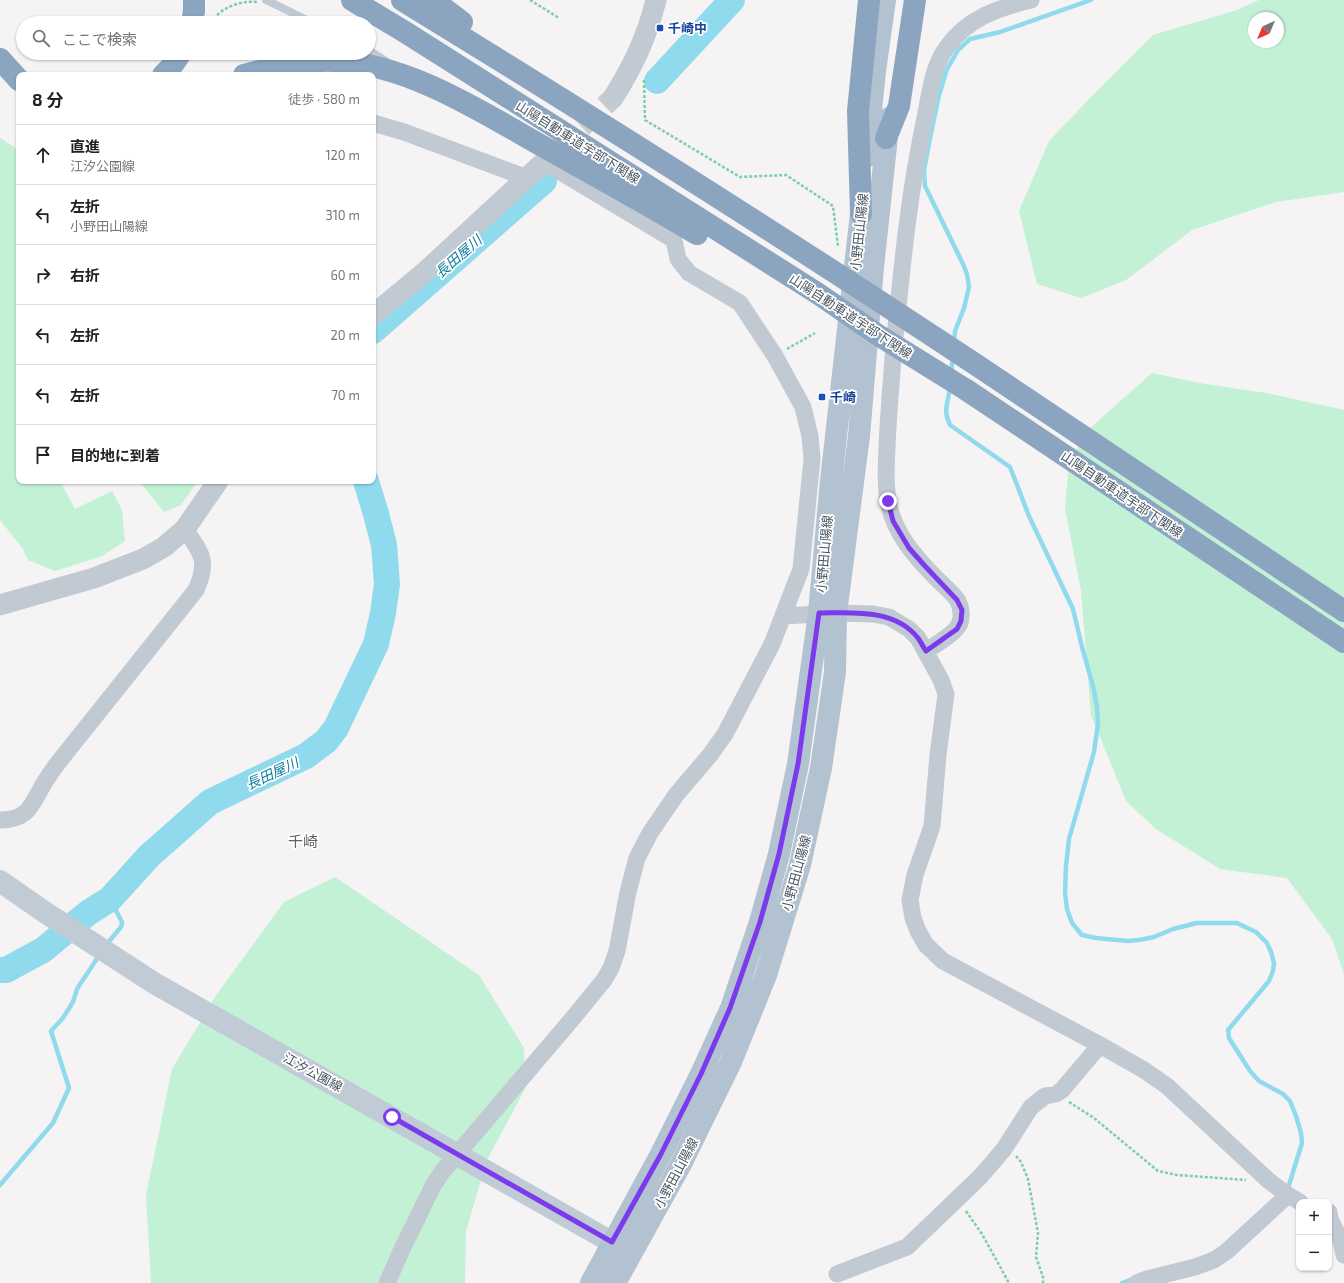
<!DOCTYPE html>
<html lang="ja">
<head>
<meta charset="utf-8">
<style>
  :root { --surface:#fff; --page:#f2f2f2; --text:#222; --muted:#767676; --line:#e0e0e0 }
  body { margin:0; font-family:"Exo 2","Noto Sans JP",sans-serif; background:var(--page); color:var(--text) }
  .controls { position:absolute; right:12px; bottom:12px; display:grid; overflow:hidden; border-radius:8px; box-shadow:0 1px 3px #0004 }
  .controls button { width:36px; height:36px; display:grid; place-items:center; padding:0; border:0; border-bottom:1px solid var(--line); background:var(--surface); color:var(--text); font:20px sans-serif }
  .compass { position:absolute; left:1248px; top:12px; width:36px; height:36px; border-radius:50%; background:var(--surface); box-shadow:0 1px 3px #0004; rotate:224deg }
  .stop { position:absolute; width:12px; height:12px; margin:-9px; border:3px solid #7c3aed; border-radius:50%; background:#fff }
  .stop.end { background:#7c3aed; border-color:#fff; box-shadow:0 1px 4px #0008 }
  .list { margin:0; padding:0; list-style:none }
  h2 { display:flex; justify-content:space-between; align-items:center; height:52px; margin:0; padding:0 16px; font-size:17px }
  h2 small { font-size:13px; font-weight:400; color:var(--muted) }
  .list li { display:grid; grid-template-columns:26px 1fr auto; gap:12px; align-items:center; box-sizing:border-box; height:60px; padding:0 16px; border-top:1px solid var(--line) }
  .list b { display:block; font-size:15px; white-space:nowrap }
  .list p { margin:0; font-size:13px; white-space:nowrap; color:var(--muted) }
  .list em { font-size:13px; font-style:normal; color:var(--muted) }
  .icon { flex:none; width:22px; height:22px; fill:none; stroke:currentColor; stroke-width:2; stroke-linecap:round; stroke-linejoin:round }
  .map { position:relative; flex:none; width:1344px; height:1283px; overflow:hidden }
  .search { position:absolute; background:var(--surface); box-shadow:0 1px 3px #0004; left:16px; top:16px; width:360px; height:44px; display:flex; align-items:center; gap:10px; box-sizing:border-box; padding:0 14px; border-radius:22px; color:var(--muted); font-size:15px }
  .panel { position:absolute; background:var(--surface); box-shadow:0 1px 3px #0004; left:16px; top:72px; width:360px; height:412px; border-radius:8px }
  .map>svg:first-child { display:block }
  .green { fill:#c3f1d5; fill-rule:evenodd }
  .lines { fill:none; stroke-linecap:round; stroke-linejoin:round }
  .stream { stroke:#90daee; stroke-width:4.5 }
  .river { stroke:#90daee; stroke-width:26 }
  .tertiary-tunnel { stroke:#caccce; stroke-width:21; stroke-dasharray:21 10; stroke-linecap:butt }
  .path { stroke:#7ad0a6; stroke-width:2.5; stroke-dasharray:3 2; stroke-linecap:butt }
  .service { stroke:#c1cad2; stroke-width:8 }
  .minor { stroke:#c1cad2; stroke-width:17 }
  .tertiary { stroke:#c1cad2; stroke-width:21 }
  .secondary { stroke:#c1cbd6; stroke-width:22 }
  .primary { stroke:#b3c2d1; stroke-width:22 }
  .motorway { stroke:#8ba5c1; stroke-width:22 }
  .route { stroke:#7c3aed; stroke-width:5 }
  .transit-dot { fill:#1a4fb4; stroke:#fff; stroke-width:1.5 }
  .labels { text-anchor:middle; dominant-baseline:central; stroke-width:3.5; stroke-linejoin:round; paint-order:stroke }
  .transit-label { font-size:13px; font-weight:bold; fill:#164399; stroke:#fff; text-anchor:start }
  .street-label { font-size:13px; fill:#4a5661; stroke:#fff }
  .water-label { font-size:14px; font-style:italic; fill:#0c7c9b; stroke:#fff }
  .quarter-label { font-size:15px; fill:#5f6368; stroke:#fff }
</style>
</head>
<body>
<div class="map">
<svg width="1344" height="1283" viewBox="0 0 1344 1283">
  <rect width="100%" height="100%" fill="#f5f3f3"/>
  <!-- green -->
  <path class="green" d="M1259,0h85v192l-68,10 -84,28 -66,50 -45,18 -44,-14 -18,-73 30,-70 46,-48 58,-58 84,-25zM1254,18h24v24h-24z
    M0,138l19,12v331h41l15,28 37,-18 10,19 3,31 -23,15 -47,15 -27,-11 -5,-11 -23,-29z
    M1152,373l53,11 61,9 78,17v564l-12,-35 -45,-61 -67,-9 -64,-40 -30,-28 -35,-86 -10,-124 -16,-83 4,-47 20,-32z
    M139,481h59l-17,24 -17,7z
    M335,877l144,98 45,73 1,41 -38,71 -21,71 -1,52h-314l-5,-88 26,-126 45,-75 67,-92z"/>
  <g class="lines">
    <!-- stream -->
    <path class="stream" d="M954,343l1,-12 9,-23 5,-21 -2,-13 -4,-10 -38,-78 -1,-16 6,-32 9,-43 8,-26 11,-19 12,-11 30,-7 91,-32
      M951,373l2,-17
      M950,386c-1,16 -8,23 0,39l60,42 19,49 44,93 9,38 11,39 4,21 1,16 -4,29 -25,87 -3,27 -1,27 2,16 5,14 10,12 14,3 32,3 11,-1 15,-3 19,-8 24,-6h40l19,9 11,11 4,9 3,11 -1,8 -4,10 -41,49 1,8 21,33 9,10 24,13 7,7 6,15 5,17 1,10 -13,42
      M106,945l15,-18 1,-5 -12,-23
      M0,1185l53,-62 16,-35 -18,-57 12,-13 10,-16 4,-13 23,-35
      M1122,1283l13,-5"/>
    <!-- river -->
    <path class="river" d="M657,81l75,-81
      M373,331l171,-150
      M0,970h6l37,-20 45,-37 22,-14 39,-43 61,-54 96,-46 20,-15 10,-13 40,-84 7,-31 4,-29 -3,-39 -8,-31 -10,-33"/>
    <!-- tertiary-tunnel -->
    <path class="tertiary-tunnel" d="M559,148l54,-50"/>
    <!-- path -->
    <path class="path" d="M530,0l29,18
      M211,23c8,-15 30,-23 46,-21
      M222,53l10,3 8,-3
      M644,80l1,40 95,57 46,-2 47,31 5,40
      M787,349l28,-16
      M1069,1102l25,16 64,53 19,4 69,5
      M1016,1156l5,6 7,17 10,54 -2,24 7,20v6
      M966,1211l16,23 27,49"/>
    <!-- service -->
    <path class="service" d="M266,0l47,23
      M369,50l20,13"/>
    <!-- minor -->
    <path class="minor" d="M373,123l31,9 123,46
      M783,616l53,-3 37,1 16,3 20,12 9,9 23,42 5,14 -8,61 -6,71 -17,49 -5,25 3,18 5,13 8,14 17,16 157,84 44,25 23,16 102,95 19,14 12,7
      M926,651c8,-5 24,-15 30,-22 7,-7 6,-19 2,-28 -5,-8 -14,-15 -21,-22 -22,-22 -44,-47 -49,-79 -3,-17 -2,-35 -1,-52 1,-30 4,-60 6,-91 8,-80 15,-160 32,-239 5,-24 7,-51 22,-71 21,-29 51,-39 84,-47
      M0,820c28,0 31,-14 43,-35 4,-7 9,-14 14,-21l139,-174c13,-29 6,-36 -11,-61
      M1329,1212l1,7 11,22 3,14
      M837,1274l70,-27 73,-70 13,-15 11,-13 27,-42 14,-11 11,-2 6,-4 38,-45
      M387,1283l15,-34 32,-65 8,-12 131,-154 31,-38 7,-12 6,-17 11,-59 9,-34 13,-25 26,-38 34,-40 15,-21 47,-90 29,-75 11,-110 -2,-23 -7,-29 -28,-51 -35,-53 -51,-30 -11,-14 -4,-19 -130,-78
      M1137,1283l10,-4 48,-12 19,-7 12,-8 62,-57"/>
    <!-- tertiary -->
    <path class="tertiary" d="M613,98c20,-32 34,-61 43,-98
      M373,315l53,-44 118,-109
      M0,605l94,-27 49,-19 21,-12 21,-18 33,-48"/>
    <!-- secondary -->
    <path class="secondary" d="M0,881l46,32 108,70 475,269"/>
    <!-- primary -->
    <path class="primary" d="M866,157l9,-86 10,-71
      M591,1283l70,-129 40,-80 30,-66 29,-86 19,-68 19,-90 21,-151 12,-132 32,-286
      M615,1283l66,-119 50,-102 35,-87 34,-110 21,-97 14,-96 1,-59 23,-177 14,-169 16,-149"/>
    <!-- motorway -->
    <path class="motorway" d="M352,0l53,32 412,261 61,42 87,54 379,253
      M402,0c194,119 387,241 576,366 123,81 244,164 366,245
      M433,0l29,22
      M192,23l2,-12v-11
      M0,59l19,21
      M163,75l9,-9 9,-13
      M244,75c31,-8 61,-16 93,-14 73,4 145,51 207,86 52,29 103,57 153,87
      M886,138l13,-32 16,-106
      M861,214l-3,-103 11,-111"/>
  </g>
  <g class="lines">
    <!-- route -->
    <path class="route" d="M392,1117l220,125 49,-88 40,-80 29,-66 30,-86 19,-68 19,-90 21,-151c33,0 75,-5 99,25 3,4 5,9 8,13l31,-22 4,-8 1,-11 -5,-10 -33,-35 -15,-17 -16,-27 -5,-20"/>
  </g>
  <!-- markers -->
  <g class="transit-dot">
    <rect x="656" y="24" width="8" height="8" rx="2"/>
    <rect x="818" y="393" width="8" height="8" rx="2"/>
  </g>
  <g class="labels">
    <!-- transit labels -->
    <g class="transit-label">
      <text x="668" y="28">千崎中</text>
      <text x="830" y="397">千崎</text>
    </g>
    <!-- street labels -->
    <g class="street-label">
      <text transform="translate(578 142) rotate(32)">山陽自動車道宇部下関線</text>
      <text transform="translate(859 232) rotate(-84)">小野田山陽線</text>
      <text transform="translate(851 316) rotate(33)">山陽自動車道宇部下関線</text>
      <text transform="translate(1122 494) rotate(34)">山陽自動車道宇部下関線</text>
      <text transform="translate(824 554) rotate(-85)">小野田山陽線</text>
      <text transform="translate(796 873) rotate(-75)">小野田山陽線</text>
      <text transform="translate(313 1072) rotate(29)">江汐公園線</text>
      <text transform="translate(676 1173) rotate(-62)">小野田山陽線</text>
    </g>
    <!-- water labels -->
    <g class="water-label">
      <text transform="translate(458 256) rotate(-41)">長田屋川</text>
      <text transform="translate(272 773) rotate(-25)">長田屋川</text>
    </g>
    <!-- quarter labels -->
    <g class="quarter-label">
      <text x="303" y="841">千崎</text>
    </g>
  </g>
</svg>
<div class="controls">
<button>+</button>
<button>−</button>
</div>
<svg class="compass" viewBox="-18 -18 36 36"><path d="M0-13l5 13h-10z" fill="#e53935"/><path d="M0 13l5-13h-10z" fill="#767676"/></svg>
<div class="stop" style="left:392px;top:1117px"></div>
<div class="stop end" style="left:888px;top:501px"></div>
<div class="search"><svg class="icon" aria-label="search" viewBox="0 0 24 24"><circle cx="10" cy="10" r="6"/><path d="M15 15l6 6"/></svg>ここで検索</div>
<section class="panel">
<h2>8 分<small>徒歩 · 580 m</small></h2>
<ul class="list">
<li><svg class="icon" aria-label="ahead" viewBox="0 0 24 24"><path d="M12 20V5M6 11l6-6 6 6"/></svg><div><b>直進</b><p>江汐公園線</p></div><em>120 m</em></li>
<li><svg class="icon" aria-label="left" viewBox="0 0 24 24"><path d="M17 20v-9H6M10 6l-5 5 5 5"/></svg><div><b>左折</b><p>小野田山陽線</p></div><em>310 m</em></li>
<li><svg class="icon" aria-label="right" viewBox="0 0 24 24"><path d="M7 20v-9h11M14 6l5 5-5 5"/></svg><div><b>右折</b></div><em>60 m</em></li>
<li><svg class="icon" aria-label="left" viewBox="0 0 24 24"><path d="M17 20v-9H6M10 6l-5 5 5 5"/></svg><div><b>左折</b></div><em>20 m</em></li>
<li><svg class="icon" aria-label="left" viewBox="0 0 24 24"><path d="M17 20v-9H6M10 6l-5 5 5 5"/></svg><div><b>左折</b></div><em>70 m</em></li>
<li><svg class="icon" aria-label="arrive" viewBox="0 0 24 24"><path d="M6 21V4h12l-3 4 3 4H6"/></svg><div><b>目的地に到着</b></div></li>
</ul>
</section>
</div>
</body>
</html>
